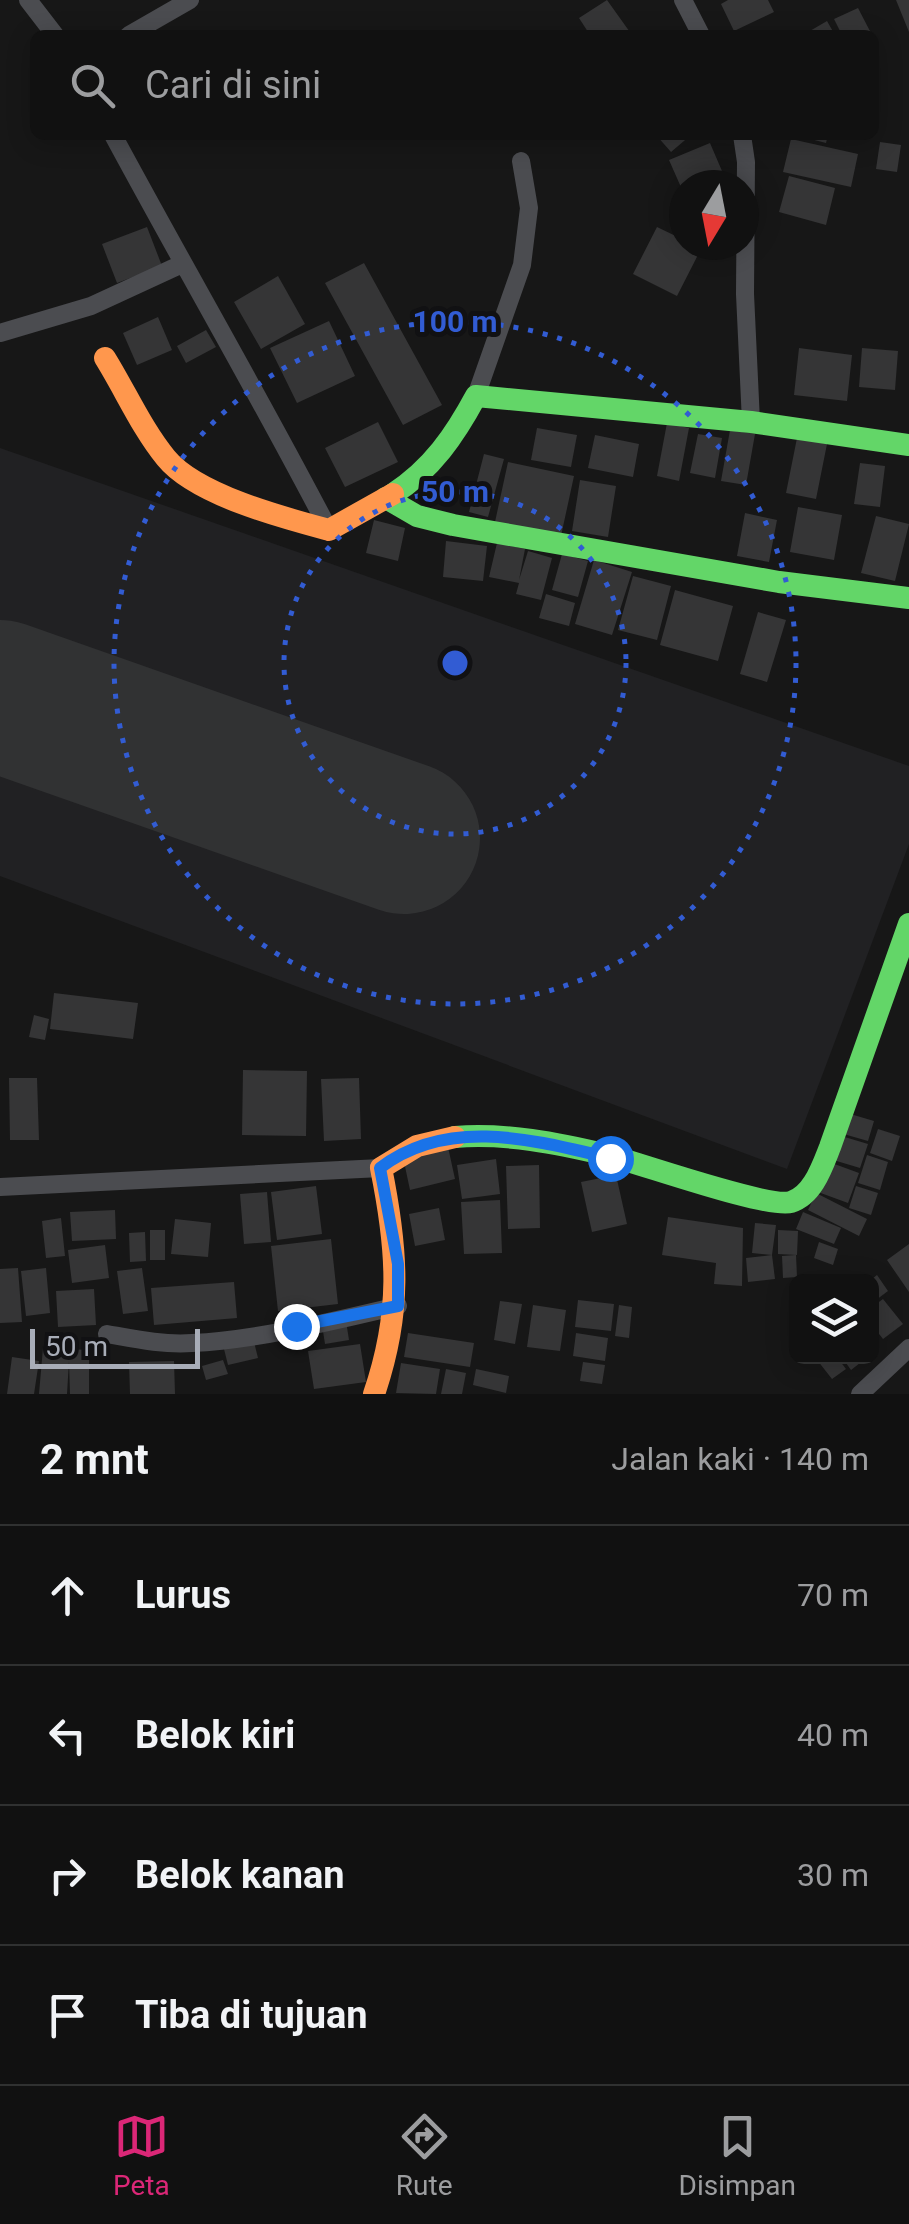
<!DOCTYPE html>
<html lang="id">
<head>
<meta charset="utf-8">
<style>
  :root { --surface:#111; --page:#1a1a1a; --text:#f1f3f6; --muted:#9c9d9f; --line:#303131; --accent:#db2777 }
  body { margin:0; font-family:Roboto,sans-serif; background:var(--page); color:var(--text) }
  .controls { position:absolute; right:30px; bottom:30px; display:grid; overflow:hidden; border-radius:15px; box-shadow:0 5px 25px #0003 }
  .controls button { width:90px; height:90px; display:grid; place-items:center; padding:0; border:0; border-bottom:2px solid var(--line); background:var(--surface); color:var(--text); font:50px sans-serif }
  .compass { position:absolute; left:669px; top:170px; width:90px; height:90px; border-radius:50%; background:var(--surface); box-shadow:0 5px 25px #0003; rotate:190deg }
  .scale { position:absolute; left:30px; bottom:25px; width:170px; box-sizing:border-box; padding-left:10px; border:5px solid #a8adb8; border-top:0; font-size:28px; line-height:35px; white-space:nowrap; color:#a8adb8; -webkit-text-stroke:8px #111113; paint-order:stroke }
  .stop { position:absolute; width:30px; height:30px; margin:-22px; border:8px solid #1a73e8; border-radius:50%; background:#fff }
  .stop.end { background:#1a73e8; border-color:#fff; box-shadow:0 2px 10px #0008 }
  .list { margin:0; padding:0; list-style:none }
  h2 { display:flex; justify-content:space-between; align-items:center; height:130px; margin:0; padding:0 40px; font-size:42px }
  h2 small { font-size:32px; font-weight:400; color:var(--muted) }
  .list li { display:grid; grid-template-columns:65px 1fr auto; gap:30px; align-items:center; box-sizing:border-box; height:140px; padding:0 40px; border-top:2px solid var(--line) }
  .list b { display:block; font-size:38px; white-space:nowrap }
  .list em { font-size:32px; font-style:normal; color:var(--muted) }
  .icon { flex:none; width:55px; height:55px; fill:none; stroke:currentColor; stroke-width:2; stroke-linecap:round; stroke-linejoin:round }
  .map { position:relative; flex:none; width:909px; height:1394px; overflow:hidden }
  .search { position:absolute; background:var(--surface); box-shadow:0 5px 25px #0003; left:30px; right:30px; top:30px; height:110px; display:flex; align-items:center; gap:25px; box-sizing:border-box; padding:0 35px; border-radius:15px; color:var(--muted); font-size:38px }
  .sheet { height:690px; background:var(--surface) }
  nav { display:flex; justify-content:space-around; align-items:center; box-sizing:border-box; height:140px; border-top:2px solid var(--line); background:var(--surface); font-size:28px; color:var(--muted) }
  nav a { display:grid; justify-items:center; gap:5px }
  nav .on { color:var(--accent) }
  .map>svg:first-child { display:block }
  .built { fill:#212123 }
  .lines { fill:none; stroke-linecap:round; stroke-linejoin:round }
  .runway { stroke:#313233; stroke-width:152 }
  .building { fill:#353536 }
  .street { stroke:#4b4c50; stroke-width:18 }
  .fast { stroke:#63d668; stroke-width:22 }
  .slow { stroke:#ff974d; stroke-width:22 }
  .route { stroke:#1a73e8; stroke-width:12 }
  .ring { fill:none; stroke:#325cd3; stroke-width:5; stroke-dasharray:5 10 }
  .centre { fill:#325cd3; stroke:#111113; stroke-width:5 }
  .ring-label { font-size:30px; text-anchor:middle; font-weight:bold; fill:#325cd3; stroke:#111113; stroke-width:10; stroke-linejoin:round; paint-order:stroke }
</style>
</head>
<body>
<div class="map">
<svg width="909" height="1394" viewBox="0 0 909 1394">
  <rect width="100%" height="100%" fill="#171717"/>
  <!-- built -->
  <path class="built" d="M0,448l909,318v78l-122,325 -787,-293z"/>
  <g class="lines">
    <!-- runway -->
    <path class="runway" d="M0,696l404,142"/>
  </g>
  <!-- building -->
  <path class="building" d="M607,0l25,35h-42l-11,-17z
    M728,0h40l6,12 -40,19 -13,-27z
    M896,0h13v32z
    M858,8l14,27h-30l-8,-16z
    M827,21l8,14h-32z
    M656,135h35l-20,17z
    M795,135h33l-2,8z
    M791,139l67,15 -7,33 -68,-15z
    M880,142l21,3 -4,27 -21,-3z
    M710,143l18,42h-44v9l-15,-34z
    M789,176l46,12 -9,37 -47,-13z
    M147,227l15,39 -45,17 -15,-39z
    M657,227l27,13v5l17,4 -24,47 -44,-22z
    M364,263l78,142 -39,20 -78,-142z
    M278,276l27,48 -44,25 -27,-47z
    M158,317l14,33 -35,15 -14,-32z
    M329,321l26,55 -58,27 -27,-55z
    M206,330l10,17 -30,16 -9,-17z
    M799,348l53,7 -5,46 -53,-6z
    M862,348l36,3 -3,39 -36,-3z
    M378,422l20,40 -53,25 -20,-39z
    M667,423l22,5 -10,53 -22,-5z
    M537,428l40,7 -6,32 -40,-7z
    M730,430l25,4 -9,51 -25,-4z
    M698,434l24,4 -7,40 -25,-5z
    M595,435l44,9 -6,33 -45,-9z
    M797,438l30,6 -11,55 -30,-6z
    M484,454l20,5 -16,58 -19,-5z
    M508,462l66,14 -13,60 -66,-14z
    M860,463l25,3 -5,41 -26,-3z
    M580,480l36,6 -8,51 -36,-6z
    M798,507l44,8 -8,45 -44,-8z
    M745,513l32,7 -8,42 -32,-6z
    M876,516l33,8 -14,57 -34,-8z
    M374,520l31,8 -7,33 -32,-8z
    M446,541l41,5 -4,35 -40,-4z
    M497,543l28,6 -6,31 9,-29 24,7 -11,42 -25,-6 3,-11 -30,-6z
    M562,554l26,7 -10,36 -26,-7z
    M594,560l38,12 -20,63 -37,-11z
    M633,576l38,10 -14,54 -39,-10z
    M675,590l58,16 -15,55 -58,-16z
    M546,594l29,9 -6,23 -30,-8z
    M758,612l28,8 -19,62 -27,-8z
    M54,993l84,10 -5,36 -83,-10z
    M34,1015l15,4 -4,21 -16,-3z
    M243,1070l64,1 -1,65 -64,-1z
    M9,1078h28l2,62h-29z
    M359,1078l2,61 -37,2 -3,-62z
    M847,1113l27,8 -6,20 -28,-8z
    M878,1129l22,7 -8,25 -22,-8z
    M838,1135l30,9 -8,24 -30,-9z
    M448,1147l7,32 -45,11 -7,-33z
    M867,1155l21,7 -8,28 -22,-7z
    M496,1159l4,35 -38,5 -5,-34z
    M829,1162l30,11 -11,30 -30,-11z
    M539,1165l1,63 -32,1 -2,-63z
    M616,1175l11,49 -35,8 -11,-50z
    M316,1186l6,48 -45,6 -6,-48z
    M856,1186l22,7 -7,22 -22,-7z
    M267,1192l4,50 -27,2 -4,-50z
    M816,1193l51,26 -8,17 -51,-26z
    M500,1200l2,53 -38,1 -3,-52z
    M439,1208l6,32 -30,6 -6,-32z
    M115,1210l1,29 -44,2 -2,-29z
    M803,1212l38,16 -7,16 -38,-15z
    M668,1217l75,11 -1,58 -28,-2 2,-21 -54,-8z
    M61,1218l4,38 -19,2 -4,-37z
    M175,1219l36,4 -3,34 -37,-3z
    M755,1223l21,2 -4,30 -20,-2z
    M150,1230h15v30h-15z
    M778,1230l20,1 -1,24 -19,-1z
    M145,1232l1,29 -16,1 -1,-29z
    M331,1239l7,65 -60,7 -7,-65z
    M819,1242l19,7 -5,16 -19,-7z
    M909,1244v48l-22,-32z
    M105,1245l4,33 -37,5 -4,-33z
    M772,1255l3,24 -27,3 -2,-24z
    M796,1255l1,22 -14,1 -1,-22z
    M18,1268l4,54 -22,1v-54z
    M46,1268l4,45 -24,3 -5,-45z
    M142,1268l6,43 -25,3 -6,-43z
    M877,1275l11,16 -16,12v-24z
    M234,1282l3,36 -83,7 -3,-37z
    M94,1289l2,36 -38,2 -2,-36z
    M883,1299l20,25 -20,15 -11,-14v-18z
    M578,1300l36,4 -3,27 -36,-4z
    M500,1301l22,3 -7,40 -21,-4z
    M533,1305l33,5 -6,41 -33,-4z
    M619,1305l13,2 -3,31 -14,-2z
    M346,1321l3,19 -24,4 -3,-19z
    M408,1333l66,10 -4,24 -66,-10z
    M576,1333l32,5 -3,23 -32,-5z
    M254,1342l4,16 -30,7 -4,-16z
    M360,1344l6,38 -52,7 -6,-38z
    M43,1348l46,2v44h-19l-1,-33 -2,33h-28z
    M814,1356h22l10,13 -14,10z
    M841,1356h28l-18,14z
    M12,1357l27,4 -5,33h-27z
    M223,1360l5,14 -22,6 -4,-14z
    M174,1361l1,33h-45l-1,-32z
    M583,1362l22,3 -3,19 -22,-3z
    M401,1363l39,6 -4,25 -40,-1z
    M446,1369l20,4 -4,21h-21z
    M476,1369l33,7 -3,17 -33,-8z"/>
  <g class="lines">
    <!-- street -->
    <path class="street" d="M28,0l27,35
      M683,0l18,35
      M129,35l61,-35
      M113,135c71,132 147,262 216,395
      M742,135l4,27 -1,132 6,128
      M0,333l91,-27 91,-42
      M476,396l46,-131 7,-57 -8,-47
      M0,1187l381,-19
      M107,1334c28,5 56,11 85,9 65,-3 142,-22 206,-37
      M860,1394l49,-46"/>
    <!-- fast -->
    <path class="fast" d="M393,494c39,-25 62,-59 83,-98l275,26 158,23
      M386,498l31,18 36,9 326,57 130,16
      M455,1137c51,-4 102,6 152,18 33,8 161,54 184,47 22,-7 31,-35 39,-55l79,-223"/>
    <!-- slow -->
    <path class="slow" d="M105,358c20,32 37,71 61,100 30,37 118,60 163,72l64,-36
      M374,1394c28,-82 24,-142 7,-226l36,-22 38,-9"/>
  </g>
  <g class="lines">
    <!-- route -->
    <path class="route" d="M296,1326l102,-20v-42l-18,-96c68,-52 154,-28 230,-10"/>
  </g>
  <!-- distance rings -->
  <g class="ring">
    <circle cx="455" cy="663" r="171"/>
    <circle cx="455" cy="663" r="341"/>
  </g>
  <circle cx="455" cy="663" r="15" class="centre"/>
  <g class="ring-label">
    <text x="455" y="332">100 m</text>
    <text x="455" y="502">50 m</text>
  </g>
</svg>
<div class="controls">
<button><svg class="icon" aria-label="layers" viewBox="0 0 24 24"><path d="M12 4l9 5-9 5-9-5zM3 14l9 5 9-5"/></svg></button>
</div>
<svg class="compass" viewBox="-18 -18 36 36"><path d="M0-13l5 13h-10z" fill="#e53935"/><path d="M0 13l5-13h-10z" fill="#9c9d9f"/></svg>
<div class="scale">50 m</div>
<div class="stop" style="left:610px;top:1158px"></div>
<div class="stop end" style="left:296px;top:1326px"></div>
<div class="search"><svg class="icon" aria-label="search" viewBox="0 0 24 24"><circle cx="10" cy="10" r="6"/><path d="M15 15l6 6"/></svg>Cari di sini</div>
</div>
<section class="sheet">
<h2>2 mnt<small>Jalan kaki · 140 m</small></h2>
<ul class="list">
<li><svg class="icon" aria-label="ahead" viewBox="0 0 24 24"><path d="M12 20V5M6 11l6-6 6 6"/></svg><div><b>Lurus</b></div><em>70 m</em></li>
<li><svg class="icon" aria-label="left" viewBox="0 0 24 24"><path d="M17 20v-9H6M10 6l-5 5 5 5"/></svg><div><b>Belok kiri</b></div><em>40 m</em></li>
<li><svg class="icon" aria-label="right" viewBox="0 0 24 24"><path d="M7 20v-9h11M14 6l5 5-5 5"/></svg><div><b>Belok kanan</b></div><em>30 m</em></li>
<li><svg class="icon" aria-label="arrive" viewBox="0 0 24 24"><path d="M6 21V4h12l-3 4 3 4H6"/></svg><div><b>Tiba di tujuan</b></div></li>
</ul>
</section>
<nav>
<a class="on"><svg class="icon" aria-label="map" viewBox="0 0 24 24"><path d="M3 6l6-2 6 2 6-2v14l-6 2-6-2-6 2zM9 4v14M15 6v14"/></svg>Peta</a>
<a><svg class="icon" aria-label="directions" viewBox="0 0 24 24"><path d="M12 3l9 9-9 9-9-9zM9 14v-3h6M13 9l2 2-2 2"/></svg>Rute</a>
<a><svg class="icon" aria-label="saved" viewBox="0 0 24 24"><path d="M7 4h10v16l-5-4-5 4z"/></svg>Disimpan</a>
</nav>
</body>
</html>
